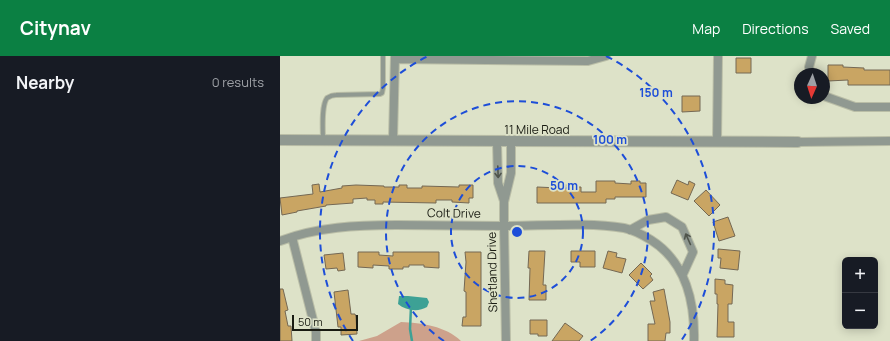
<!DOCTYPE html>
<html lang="en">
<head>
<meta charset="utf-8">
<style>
  :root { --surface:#171b24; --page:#20242c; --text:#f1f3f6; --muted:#9ea1a6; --line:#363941; --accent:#0b8043 }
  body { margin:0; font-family:Manrope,sans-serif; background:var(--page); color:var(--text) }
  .controls { position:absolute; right:12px; bottom:12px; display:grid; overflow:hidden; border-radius:6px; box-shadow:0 2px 10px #0003 }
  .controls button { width:36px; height:36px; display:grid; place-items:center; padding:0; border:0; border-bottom:1px solid var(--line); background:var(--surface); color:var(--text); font:20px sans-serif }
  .compass { position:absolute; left:514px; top:12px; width:36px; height:36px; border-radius:50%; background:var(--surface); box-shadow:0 2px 10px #0003; rotate:183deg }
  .scale { position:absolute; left:12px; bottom:10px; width:66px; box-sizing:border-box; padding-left:4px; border:2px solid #191b12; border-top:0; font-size:11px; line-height:14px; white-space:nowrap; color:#191b12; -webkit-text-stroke:3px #dde2c8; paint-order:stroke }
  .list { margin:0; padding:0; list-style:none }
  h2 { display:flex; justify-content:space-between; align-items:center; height:52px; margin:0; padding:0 16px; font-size:17px }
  h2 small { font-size:13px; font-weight:400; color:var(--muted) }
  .map { position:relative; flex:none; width:610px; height:285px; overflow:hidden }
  header { display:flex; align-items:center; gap:24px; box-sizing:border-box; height:56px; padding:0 20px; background:var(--accent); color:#fff }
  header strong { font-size:19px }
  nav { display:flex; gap:22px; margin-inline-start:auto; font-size:14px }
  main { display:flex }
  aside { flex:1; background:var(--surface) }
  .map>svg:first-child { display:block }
  .green { fill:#cda18b }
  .water { fill:#3da195 }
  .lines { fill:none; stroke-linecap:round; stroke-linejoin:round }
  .stream { stroke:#3da195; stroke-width:2.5 }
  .building { fill:#c9a563; stroke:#746854 }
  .service-casing { stroke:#babea7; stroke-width:6 }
  .minor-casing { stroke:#babea7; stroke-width:10 }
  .tertiary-casing { stroke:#babea7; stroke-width:12 }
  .service { stroke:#909991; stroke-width:4 }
  .minor { stroke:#909991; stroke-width:8 }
  .tertiary { stroke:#909991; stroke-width:10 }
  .oneway { stroke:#4f544b }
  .ring { fill:none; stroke:#1d4ed8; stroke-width:2; stroke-dasharray:7 5 }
  .labels { text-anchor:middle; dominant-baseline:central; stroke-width:3.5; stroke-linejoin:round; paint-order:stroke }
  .street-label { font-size:12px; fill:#191b12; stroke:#dde2c8 }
  .centre { fill:#1d4ed8; stroke:#dde2c8; stroke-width:2 }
  .ring-label { font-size:12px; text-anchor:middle; font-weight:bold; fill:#1d4ed8; stroke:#dde2c8; stroke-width:3.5; stroke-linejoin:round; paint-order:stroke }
</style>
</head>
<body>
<header>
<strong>Citynav</strong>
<nav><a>Map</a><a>Directions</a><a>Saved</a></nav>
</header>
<main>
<aside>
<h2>Nearby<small>0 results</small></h2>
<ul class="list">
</ul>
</aside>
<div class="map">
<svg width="610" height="285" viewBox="0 0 610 285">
  <rect width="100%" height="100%" fill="#dde2c8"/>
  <!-- green -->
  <path class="green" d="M121,266c20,1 45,4 60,19h-102l18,-5z"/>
  <!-- water -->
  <path class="water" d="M119,240h9l19,2 2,4 -2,5c-8,5 -21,4 -29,-3z"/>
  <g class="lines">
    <!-- stream -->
    <path class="stream" d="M131,251l-1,22 2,12"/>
  </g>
  <!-- building -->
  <path class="building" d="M456,2h15v15h-15z
    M548,9h15v2l21,1v2h26v15h-42v-5l-20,1z
    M402,40h18v15l-18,1z
    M397,124l11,5 1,-4 6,3 -7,16 -17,-7z
    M316,125h19v2l16,1v-3h9v2h6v14h-31v2h-9v4h-69v-16l23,1v-3h15v2h6v5h15z
    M39,128l1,8 22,-4v-2l14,-1 28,1v1h15v-2h8v3h15v-2l37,1v-2h14v13h-4v5l-17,-1v-2h-16v3l-53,-1v2h-8v-4h-8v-2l-14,1v4l-27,2v1l-29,5v1l-15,3 -2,-17 33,-4 -1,-9z
    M426,134l14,15 -11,11 -15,-15z
    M448,161l7,19 -16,5 -6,-19z
    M438,193l22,2 -2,19 -18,-2 1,-10h-3z
    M249,195h16l-2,34h3v15h-17l1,-32h-2z
    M291,195h24v16h-15v-5h-9z
    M328,195l9,2 -1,4 10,2 -4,14 -19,-5z
    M78,196h21v3l14,1v-4h46v16l-15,-1v-2h-15v2h-6v2h-14v-3l-16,-1v3l-15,-1z
    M185,196h16v74h-19l1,-9h3v-25l-2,-1 2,-29z
    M63,197l2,17 -7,1 -1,-3 -11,1 -2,-14z
    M361,207l11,11 -2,2 3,4 -10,9 -14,-14z
    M435,223l10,1v4l8,1 -1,19h-4v18h6v15h-17l1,-33h-1v-10h-2z
    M0,233h3l5,21 -3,1 3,15h3l1,15h-12z
    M384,233l6,33v11h-4l-1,8h-17v-17h7l-5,-23h5l-2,-9z
    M68,234l3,24h4l1,3 1,17 -16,1v-8h-3l-4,-35z
    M250,264h17v16h-9v-2h-8z
    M285,267l18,13 -4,5h-27z"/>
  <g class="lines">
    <!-- service casing -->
    <g class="service-casing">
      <path id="service" d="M43,84c0,-10 -2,-34 4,-42 3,-2 6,-3 9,-3l44,-1 2,-1 1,-5v-32"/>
    </g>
    <!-- minor casing -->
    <g class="minor-casing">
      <path id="minor" d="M115,3l193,2 18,-5
        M531,18l-2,-7 3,-11
        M544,40l31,11h35
        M113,84l2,-84
        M217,86l1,41 6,18
        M437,86l1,-86
        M518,86l92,-1
        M350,174l18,-10 18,-3 16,10 11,25 -10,22
        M12,181l24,95v9
        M0,185c37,-14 77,-16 116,-16 37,0 73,1 109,1 37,0 83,-4 119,2 10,2 19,7 27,12 35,22 44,63 43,101
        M226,285l-2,-115v-24l7,-29v-31"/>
    </g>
    <!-- tertiary casing -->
    <g class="tertiary-casing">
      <path id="tertiary" d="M0,84l518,2"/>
    </g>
    <!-- service -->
    <use href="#service" class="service"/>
    <!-- minor -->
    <use href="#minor" class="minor"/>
    <!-- tertiary -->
    <use href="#tertiary" class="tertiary"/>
  </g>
  <!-- one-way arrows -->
  <defs><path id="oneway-shaft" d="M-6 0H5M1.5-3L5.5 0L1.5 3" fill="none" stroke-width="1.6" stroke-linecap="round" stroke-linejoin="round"/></defs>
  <g class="oneway">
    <use href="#oneway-shaft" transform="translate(218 116) rotate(88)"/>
    <use href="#oneway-shaft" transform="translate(408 183) rotate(-114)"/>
  </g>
  <!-- distance rings -->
  <g class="ring">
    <circle cx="237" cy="176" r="66"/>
    <path d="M164 285A131 131 0 1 1 310 285"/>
    <path d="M73 285A197 197 0 0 1 148 0M326 0A197 197 0 0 1 401 285"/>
  </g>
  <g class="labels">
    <!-- street labels -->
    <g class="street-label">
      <text x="257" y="73">11 Mile Road</text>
      <text transform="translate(174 157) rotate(1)">Colt Drive</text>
      <text transform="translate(212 216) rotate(-91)">Shetland Drive</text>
    </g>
  </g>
  <circle cx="237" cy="176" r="6" class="centre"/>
  <g class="ring-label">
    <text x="376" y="41">150 m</text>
    <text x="330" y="88">100 m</text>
    <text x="284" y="134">50 m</text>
  </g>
</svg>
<div class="controls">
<button>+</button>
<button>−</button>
</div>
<svg class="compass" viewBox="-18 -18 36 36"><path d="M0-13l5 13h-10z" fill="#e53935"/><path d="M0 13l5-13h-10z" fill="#9ea1a6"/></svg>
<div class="scale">50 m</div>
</div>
</main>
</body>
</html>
